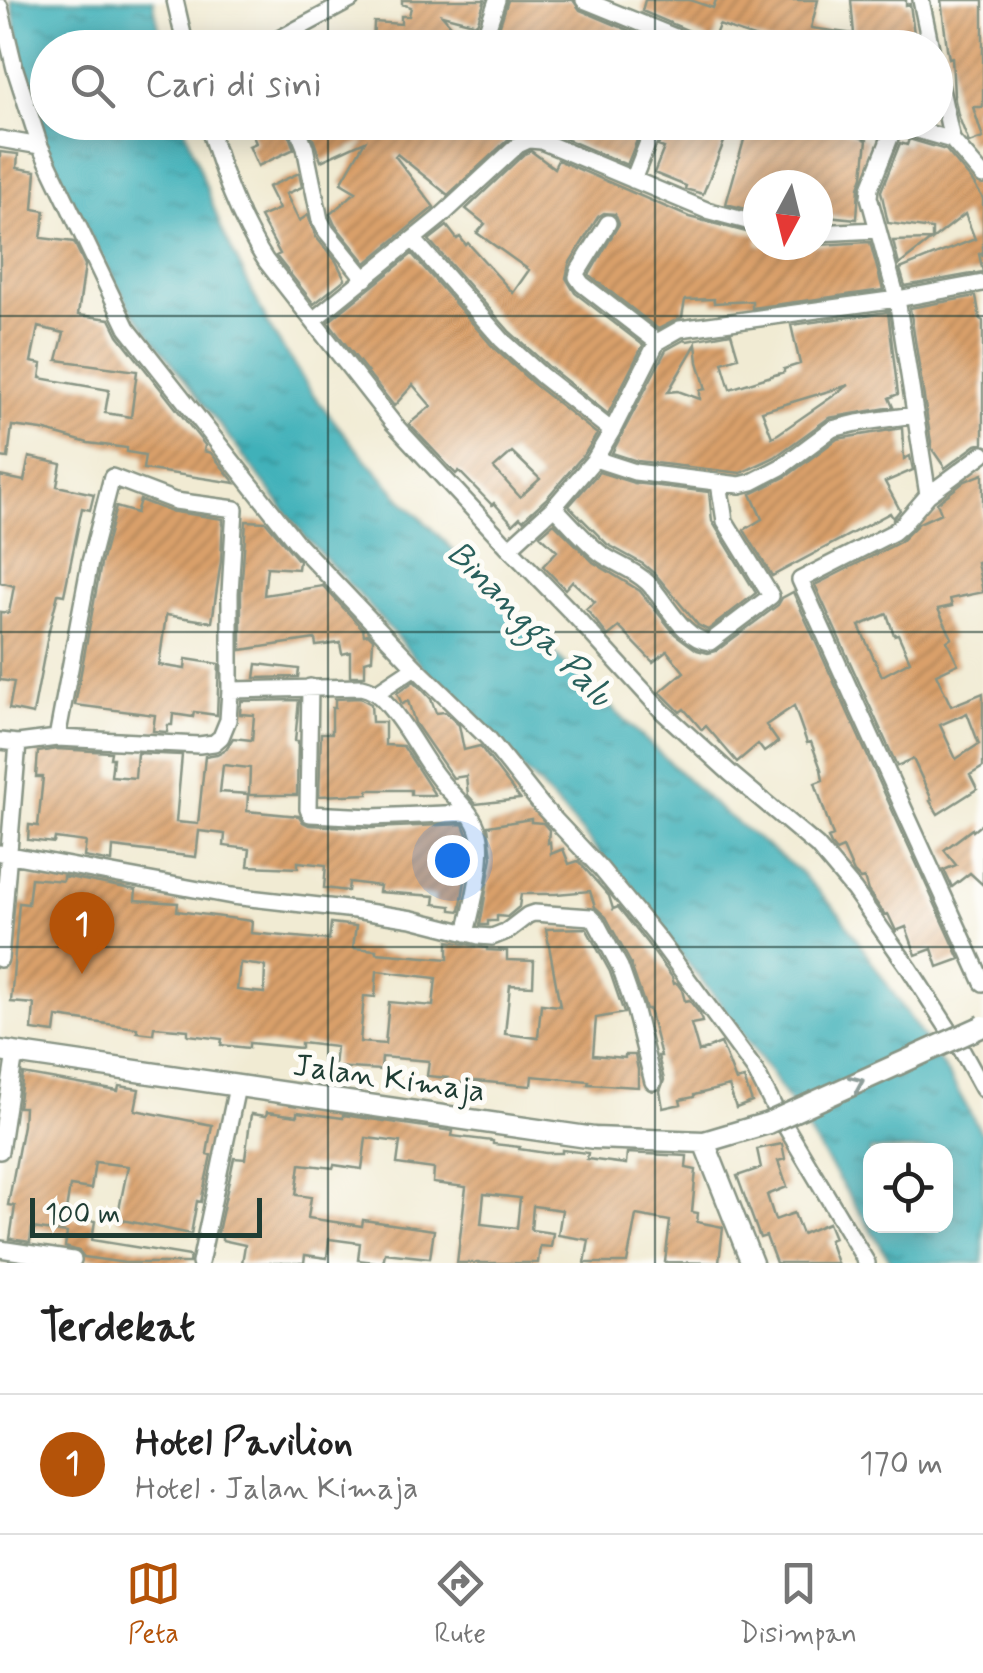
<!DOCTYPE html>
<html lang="id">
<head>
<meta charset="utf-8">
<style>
  :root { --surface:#fff; --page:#f6f6f6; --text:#222; --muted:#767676; --line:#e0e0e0; --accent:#b45309 }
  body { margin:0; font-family:Mynerve,sans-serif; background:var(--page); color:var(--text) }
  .controls { position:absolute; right:30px; bottom:30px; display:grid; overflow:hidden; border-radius:20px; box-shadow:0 5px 25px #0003 }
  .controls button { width:90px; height:90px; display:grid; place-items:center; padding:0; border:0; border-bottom:2px solid var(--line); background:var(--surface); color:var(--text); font:50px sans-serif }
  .compass { position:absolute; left:743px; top:170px; width:90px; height:90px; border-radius:50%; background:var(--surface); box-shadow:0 5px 25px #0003; rotate:187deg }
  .scale { position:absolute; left:30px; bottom:25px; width:232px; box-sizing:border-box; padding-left:10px; border:5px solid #1f3d34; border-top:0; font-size:28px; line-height:35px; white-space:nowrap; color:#1f3d34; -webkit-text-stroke:8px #fdfcf7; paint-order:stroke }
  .you { position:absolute; left:452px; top:860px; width:35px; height:35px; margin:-25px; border:8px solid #fff; border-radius:50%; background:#1a73e8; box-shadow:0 0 0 15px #1a73e833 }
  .badge { display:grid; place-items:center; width:65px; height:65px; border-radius:50%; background:var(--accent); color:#fff; font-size:32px; font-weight:700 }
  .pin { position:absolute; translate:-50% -82px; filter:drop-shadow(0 2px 5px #0008) }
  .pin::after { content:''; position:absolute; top:52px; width:35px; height:30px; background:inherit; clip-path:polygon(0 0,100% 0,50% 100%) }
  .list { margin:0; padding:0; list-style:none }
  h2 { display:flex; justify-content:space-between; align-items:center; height:130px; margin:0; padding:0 40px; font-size:42px }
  h2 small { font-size:32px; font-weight:400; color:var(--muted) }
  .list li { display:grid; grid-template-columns:65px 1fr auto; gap:30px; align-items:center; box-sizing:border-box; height:140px; padding:0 40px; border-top:2px solid var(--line) }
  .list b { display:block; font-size:38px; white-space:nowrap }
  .list p { margin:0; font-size:32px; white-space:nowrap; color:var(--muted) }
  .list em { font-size:32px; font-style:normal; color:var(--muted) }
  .icon { flex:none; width:55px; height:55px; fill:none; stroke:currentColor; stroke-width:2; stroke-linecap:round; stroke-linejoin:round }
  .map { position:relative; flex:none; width:983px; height:1263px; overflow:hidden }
  .search { position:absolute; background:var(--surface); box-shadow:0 5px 25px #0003; left:30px; right:30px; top:30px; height:110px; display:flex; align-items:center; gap:25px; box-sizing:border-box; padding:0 35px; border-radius:55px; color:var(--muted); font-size:38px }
  .sheet { height:270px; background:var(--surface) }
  nav { display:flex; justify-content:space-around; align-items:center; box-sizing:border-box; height:140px; border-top:2px solid var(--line); background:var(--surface); font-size:28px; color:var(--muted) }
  nav a { display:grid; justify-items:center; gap:5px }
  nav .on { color:var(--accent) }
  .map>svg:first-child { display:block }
  .water { fill:url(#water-ripples); stroke:#307776; stroke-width:2.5; fill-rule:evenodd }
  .building { fill:url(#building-hatch); fill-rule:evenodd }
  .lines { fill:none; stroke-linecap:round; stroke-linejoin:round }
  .minor-casing { stroke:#889484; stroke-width:20 }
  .tertiary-casing { stroke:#889484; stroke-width:25 }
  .minor { stroke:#fff; stroke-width:15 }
  .tertiary { stroke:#fff; stroke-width:20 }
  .tertiary-bridge-casing { stroke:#889484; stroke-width:25; stroke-linecap:butt }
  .tertiary-bridge { stroke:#fff; stroke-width:20 }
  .oneway { stroke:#8f9e9a }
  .grid { fill:none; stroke:#1f3d34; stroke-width:2.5; stroke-opacity:0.55 }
  .labels { text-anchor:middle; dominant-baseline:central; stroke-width:10; stroke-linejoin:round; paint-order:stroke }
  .street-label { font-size:32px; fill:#1f3d34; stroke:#fdfcf7 }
  .water-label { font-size:35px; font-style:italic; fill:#29605c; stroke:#fdfcf7 }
</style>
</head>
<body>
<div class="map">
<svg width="983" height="1263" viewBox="0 0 983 1263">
  <defs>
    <pattern id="water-ripples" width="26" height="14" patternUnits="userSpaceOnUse" patternTransform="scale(2.5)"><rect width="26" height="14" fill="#41b1b9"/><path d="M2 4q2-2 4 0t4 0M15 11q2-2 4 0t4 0" fill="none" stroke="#369197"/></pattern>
    <pattern id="building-hatch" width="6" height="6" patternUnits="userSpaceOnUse" patternTransform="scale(2.5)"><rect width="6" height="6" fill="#daa06b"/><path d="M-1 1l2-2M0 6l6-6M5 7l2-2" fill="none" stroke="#b08459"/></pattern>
  </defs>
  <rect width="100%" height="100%" fill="#fdfcf7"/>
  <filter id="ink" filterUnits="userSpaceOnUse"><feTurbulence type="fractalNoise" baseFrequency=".01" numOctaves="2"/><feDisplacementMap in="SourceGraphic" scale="20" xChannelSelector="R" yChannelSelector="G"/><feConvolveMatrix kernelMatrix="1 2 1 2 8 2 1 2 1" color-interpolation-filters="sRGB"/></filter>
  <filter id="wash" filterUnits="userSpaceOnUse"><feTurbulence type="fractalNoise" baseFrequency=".0048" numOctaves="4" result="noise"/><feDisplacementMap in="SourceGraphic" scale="40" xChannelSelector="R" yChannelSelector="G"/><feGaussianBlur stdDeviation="2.25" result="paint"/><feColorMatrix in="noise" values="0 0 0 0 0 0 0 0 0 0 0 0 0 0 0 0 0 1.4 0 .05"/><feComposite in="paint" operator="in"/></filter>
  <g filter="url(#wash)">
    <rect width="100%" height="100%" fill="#f1ebd3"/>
    <!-- water -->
    <path class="water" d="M11,0h142l10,47 -115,1v74l135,1 38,105 50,102 41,63 39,49 54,61 69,67 58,62 182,173 85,66 40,42 111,164 33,59v127h-91l-120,-188 -49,-68 -141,-175 -46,-50 -82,-79 -82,-94 -66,-71 -175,-229 -56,-99 -30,-63 -19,-65zM870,1150h76v76h-76z"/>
    <g id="blocks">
      <!-- building -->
      <path class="building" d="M402,0h83l-8,24 -35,-9 29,33h-98l1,-26 27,2v-8h8l2,-9 -9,-3z
        M508,0h65l7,10 91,38h-186l5,-10 8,-7z
        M645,0h45l23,8 3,-8h102l-7,28 43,6 -3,-34h55v5l4,-1 6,44h-140l1,-3 -58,-20 -7,18 -6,-5 -64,-27z
        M941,0h42v107h-10l10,31 -14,5 -11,-28 -4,-19 -2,-39 -3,1 -2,-10z
        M254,122h30l10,27 -36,17 -9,-20 7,-3 -6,-14 5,-3z
        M307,122h189l4,3v-3l144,1 -17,42 -82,-35 -16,-1 -11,3 -12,-2 7,5 -65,60 -51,-41 -2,2 39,51 -68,56 -31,-38 -5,-11 26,-22 -15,-9 24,-42 -44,20z
        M670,122h62l-29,72 -18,-5 1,-3 -32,-13 10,-25 -6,-2z
        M749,122h91l-2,6 29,12 -4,36 -4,11 -2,32 -39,-4v-30h-60v27l-32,-8z
        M909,139l37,11 26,31 11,17v59l-2,-4 -2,1 4,18 -78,14 -5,-17 75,-30 -10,-25 -33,26v-11l-44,-6 -7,-32 19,-48 7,2z
        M531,151l23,17 4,-8 131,57 69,18v10h60l52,-3 13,48 -131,18v-7l-38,2v-4l-29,1 -3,17 -24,12 -69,-54 30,-51 -4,-10 -11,-1 -6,4 -29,47 -3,14 9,15 68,52 -35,69 -59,-47 -39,-35 -81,-92 18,-14 10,13 3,-2 6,8 2,-2 45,50 16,-23 -52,-37 8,-9 -19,-15 58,-55z
        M0,152l18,2 -1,14 19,3 -3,38 12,2 -4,27 33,4 11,23 -7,50 32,4 8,16 87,110 -1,6 7,2 24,30 -92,-14 2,-14 -18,-3v-4l-39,-5 -46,-13 -30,-4 -4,32 -8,-1zM38,327l26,6 -7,27 80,11 -6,46 -26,-4 4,-23 -69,-12 2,-14 -11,-2z
        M299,173l3,14 -16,7 13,27 9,-6 8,22 20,24 9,18 -31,25 -38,-48 4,-2 -20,-37 19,-8 -11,-22z
        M931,240l-32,25 -6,-24z
        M412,254l82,94 41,37 62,49 -11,18 -40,47 -23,21 -3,-3 -7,7 -19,-21 -2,2 -33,-34 -3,3 -47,-50 22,-18 -18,-21 -19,21 -66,-84zM512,452l28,27 -20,18 -26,-29z
        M976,296l4,23 3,2v122l-7,2 -31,23 -13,-19 -22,-141z
        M888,312l10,82 -9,4 4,9 -64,11 -54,39 -34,16 -104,-12 -25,-8 54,-103 18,-10 3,1 44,-8 7,24 -16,5 8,27 54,-17v-3l16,-5 -9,-39zM696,344l2,18 8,27 -6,1v9l-22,-8 -10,1zM849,385l-71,49 -6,3 -10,-26z
        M902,428l2,31 6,-3 3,14 -28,12 15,28 -4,5 -3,3 -3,-5 -118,63 -28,-46 18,-11 -11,-25 36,-18 50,-37z
        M29,457l32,7 -4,22 37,8 -4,16 -8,-2 -18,87 -6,-1 -9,36 -16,84 -24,-5 5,-27 -14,-2v-68l9,1 5,-27 -14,-4v-106l24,5z
        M599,472l35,11 75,9 3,29 44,72 -48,37 -10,-5 -42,-50 -13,-11 -36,-20 -38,-38z
        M983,474v86l-6,2 6,30 -33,7 2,7 -14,3 14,29 -5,3 11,23 -22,10 15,32 32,-13v74l-13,8 7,14 -39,25 -8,-13 2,-1 -19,-41 -16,7 -82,-181 85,-43 19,-19 22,-10 -4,-10 28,-22zM887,614l7,21 4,-1 12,27 -28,15 -23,-50zM967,713l12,31 -23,15 -16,-34z
        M140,500l29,11 54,8 -2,42 -9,61 -46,-7 -7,50 26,4 1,-10 33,5 -2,51 -23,-3 -1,5 -20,-3 -1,11h-4l-1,7 -14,-1 2,-16 -80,-10 26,-141 15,-57 20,6z
        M246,521l20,1 33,39 -1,8 -31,-2 -3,28 59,-9 40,43 1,6 4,-1 5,5 -1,20 -7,2v15h-15v-24l-8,2 -2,-11 -24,3 -1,-7 -74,11v-57z
        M554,523l39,39 47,29 35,43 22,16 11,3 8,-2 62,-46 4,-7 11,-6 167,367 -22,8 -6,-18 -16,6 -10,-28 -10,4 -8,-17 -3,1 -17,-24 -4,-13 -4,1 -6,-6 -11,-25 -7,3 -5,-6 -3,-7 5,-2 -18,-53 8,-3 -2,-11 -10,-27 -4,1 -13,-37 -28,19 12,17 -14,10 -6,-8 -21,18 -31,-36 -4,4 -18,-21 -4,3 -20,-20 24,-20 -17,-21 -14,11 -34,-35 -11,9 -22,-27 9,-7 -23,-21 -7,8 -22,-23 14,-15 -17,-16z
        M257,664l42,5 -1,8 -43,1z
        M414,681l17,18 5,14 9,-1 14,13 5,25 16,-4 40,53 -44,5 -8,-9 -2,-19 -13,2 -38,-55 -7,-22 -6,3 -5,-11z
        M360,698l11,6 1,18h13v23l18,1 32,49h-24v-5h-43v4l-49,2 2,-63h11v-25h3v-9z
        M299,700l-4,41h3l-1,54h-48l1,-27 -27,-3 -3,27 28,2 -1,17 52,5 4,6 6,3 63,3 91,-4 5,13 1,19 -9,55 -9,-1v-4l-17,-2 1,-8 -56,-4 1,-6 -31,-4 -1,9 -24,-3 2,-23 -28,-3v6l-50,-2 2,-17 -26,-3 1,-12 -26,-3 -3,26 -83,-10 -1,15 -28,-5 2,-15 -31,-4 -1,5 -26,-3 1,-15 9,1 5,-49h-7l2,-25 19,-3 54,3 -1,6h3l-2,18 24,2 2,-25 45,2 -6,67 22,2 7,-68 12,-2 9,-5 7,-11 19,2 2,-25 -14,-1 1,-13z
        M531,819v3l12,1 6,7 -1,13 2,-1 1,12 12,-5 6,15 9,-3 31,35 4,13 5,-2 29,36 25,34 2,7 3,-1 5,7 3,11 4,-1 11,14 2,8 -11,2 8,28 22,-9 15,38 8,-2 8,23 -16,6 -7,-22 -35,9v2l-14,3 1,4 -18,4 -3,-17 4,-11 -6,-24h3l-12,-47h-3l-16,-47 -24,-45 -11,-10 -5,-16 -34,3h-35l-2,13 -12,10 -10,-1v5h-9v4h-8l12,-68 -4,-31z
        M983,823v62l-13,-12 -18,14 -8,-17 12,-5 -12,-15 28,-21 1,2z
        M63,876l73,14 -1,10 43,3 -1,8 75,10 -1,12 78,7 2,-17 25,3 -3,22 23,2v3l72,6v-18l39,7v2l20,1v9l27,1 -1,25 -23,-1 -5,49 33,4 3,-34 19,2 -14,-77 40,-1 24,44 14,41 -28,5 -3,37 32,3v-3h10l3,15v17l-50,-3 1,-3 -57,-5 -1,10 -67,-6 -1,3 -15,-2v-3l-21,-2 2,-15 -47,-4 -1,13 -47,-3 2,-20 -35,-4v5l-52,-5v5l-28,-3 1,-6 -34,-4v-5l-34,-3 -1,7 -16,-2v-4l-80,-11 -2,16 -23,-3 2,-26 -23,-2 8,-99 9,1 3,-26 32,3zM240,963l25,3 -1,27 -27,-3zM377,971l59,7 -3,28 -44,-4 -4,42 -25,-2 4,-46 11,1z
        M23,1074l95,17 1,-5 20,3 -4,21 77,15 -5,29 4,1 -10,47 -4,-1 -6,33 -74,-15 11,-53 -33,-4 -4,27 -21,-3 -5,31 30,4 -3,19 98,16 -1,7h-64l-41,-6 -5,-6 -14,-4 2,-14 -35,-5 -2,14 -20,-3 5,-33 -7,-1 15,-80 1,-18h-6z
        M267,1112l30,4v-4l46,6v-3l110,16 -1,5 41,5v3l27,3 -1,2 27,4h16v-3l26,3 -1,6 39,5 1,-11 60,3 -1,12 10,2 -4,42 6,1 -1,9 26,5 -4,36 -54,-1 5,-41 -34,-6 -9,48h-42l4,-23 -31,-5 4,-25 -29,-4 -2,24 22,3 -2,14 -11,-1 -2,17h-81l9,-76 -33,-4 1,-14 -37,-5 3,-22 -34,-4 -4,31 -28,-4 -1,3 -33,-4 -4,31 15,2 -3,21 54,8 1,-6 71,10 -4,28 -45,-5 -2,10 -25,-3 2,-17 -31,-4 -2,19 -22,-3 -1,8h-62l3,-18 -23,-5v-3l-4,-1v-4l16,-74 11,1 6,-45 15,2zM484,1194l36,4 -3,30 -36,-4z
        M782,1144l3,15 -7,2 9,26 -20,8 8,25 19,-7 8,21 26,-11 6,15 -5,2 8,23h-61l-10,-27 -6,2 -23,-62 24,-8 -4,-19z"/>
    </g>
  </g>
  <g filter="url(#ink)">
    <use href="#blocks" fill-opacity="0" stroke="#889484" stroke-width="2.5"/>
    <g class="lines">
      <!-- minor casing -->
      <g class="minor-casing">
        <path id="minor" d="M175,0l11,48
          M584,0l118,48
          M921,0l10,48
          M0,7l15,62 25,77 87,182 170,215 118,124 73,71 54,68 59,63 55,67 99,134 19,37 93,156
          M488,27l9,-27
          M262,48l89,-48
          M936,66l16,74 31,36
          M207,122c15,49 31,96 59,139l127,162 116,125 67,69 87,95 67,61 87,73 37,44 55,78 51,79 23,42
          M295,122l10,25 15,73 6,11 39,48
          M889,122l63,18
          M895,125l-25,63 -1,9 28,102 31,196 -24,28 -10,9 -94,48 183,403
          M0,139l40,7
          M633,180l23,-58
          M608,223l-29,47 -2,7 5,7 75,58
          M818,233l59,-3
          M414,240l88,100 40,36 70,55
          M313,320l126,-102 79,-73 11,-5 12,1 165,69 52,14
          M595,459l40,13 105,13 12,-3 29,-15 51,-38 25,-6 57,-8
          M928,495l55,-41
          M554,507c15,15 30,33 46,46 15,11 34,16 48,30 18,18 34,56 62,59l61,-46 -46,-75 -6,-38
          M509,548l45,-41 41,-48 17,-28 45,-89 23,-13 217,-30 86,-16
          M310,687l-2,122 2,5 62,3 97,-4
          M230,690l131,-3c11,2 18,7 25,16 21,23 34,52 53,76 13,17 35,33 40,55 6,24 -7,75 -13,99
          M376,693l39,-26
          M0,741l18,2 -18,216
          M18,743l39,-5 142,7 15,-2 7,-6 7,-17 2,-30v-97l5,-84 -60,-8 -63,-24 -22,85 -33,176
          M0,853l232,43 123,14 57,9 67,17 13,1 15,-6 21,-16 6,-2 57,4 5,5 24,45 14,40 19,75
          M0,1151l15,-98
          M0,1249l73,11
          M200,1263l37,-176"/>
      </g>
      <!-- tertiary casing -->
      <g class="tertiary-casing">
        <path id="tertiary" d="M0,1051l594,87 110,4 64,-19
          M704,1142l48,121"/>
      </g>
      <!-- minor -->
      <use href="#minor" class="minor"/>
      <!-- tertiary -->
      <use href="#tertiary" class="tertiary"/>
      <!-- tertiary-bridge casing -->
      <g class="tertiary-bridge-casing">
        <path id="tertiary-bridge" d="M768,1123l215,-97"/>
      </g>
      <!-- tertiary-bridge -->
      <use href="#tertiary-bridge" class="tertiary-bridge"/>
    </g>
    <!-- one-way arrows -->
    <defs><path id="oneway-chevron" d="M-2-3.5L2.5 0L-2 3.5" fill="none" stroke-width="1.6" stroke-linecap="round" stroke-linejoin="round" transform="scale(2.5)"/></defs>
    <use class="oneway" href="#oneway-chevron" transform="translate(857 1083) rotate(-24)"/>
  </g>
  <!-- grid -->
  <path class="grid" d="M328,0v48M655,0v48M328,122v1141M655,122v1141M0,316h983M0,632h983M0,947h983"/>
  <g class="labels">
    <!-- street labels -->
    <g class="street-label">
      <text transform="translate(389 1079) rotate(8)">Jalan Kimaja</text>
    </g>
    <!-- water labels -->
    <g class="water-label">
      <text transform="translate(529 624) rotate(45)">Binangga Palu</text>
    </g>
  </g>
</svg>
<div class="controls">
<button><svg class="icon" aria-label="locate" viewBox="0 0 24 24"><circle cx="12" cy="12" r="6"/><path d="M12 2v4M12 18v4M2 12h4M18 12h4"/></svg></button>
</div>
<svg class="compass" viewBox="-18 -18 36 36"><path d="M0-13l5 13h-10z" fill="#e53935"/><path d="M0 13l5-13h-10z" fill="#767676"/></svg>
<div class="scale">100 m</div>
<div class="you"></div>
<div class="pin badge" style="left:82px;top:974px">1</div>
<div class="search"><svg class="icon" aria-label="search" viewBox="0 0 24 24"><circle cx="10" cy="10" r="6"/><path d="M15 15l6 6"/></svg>Cari di sini</div>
</div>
<section class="sheet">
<h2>Terdekat<small></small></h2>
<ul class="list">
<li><span class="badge">1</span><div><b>Hotel Pavilion</b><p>Hotel · Jalan Kimaja</p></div><em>170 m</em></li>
</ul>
</section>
<nav>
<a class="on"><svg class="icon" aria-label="map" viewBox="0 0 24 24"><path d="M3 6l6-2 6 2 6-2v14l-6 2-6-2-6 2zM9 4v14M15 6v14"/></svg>Peta</a>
<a><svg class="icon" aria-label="directions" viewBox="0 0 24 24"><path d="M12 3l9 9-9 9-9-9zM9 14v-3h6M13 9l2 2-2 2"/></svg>Rute</a>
<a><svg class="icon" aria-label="saved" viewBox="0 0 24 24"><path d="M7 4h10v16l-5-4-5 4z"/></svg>Disimpan</a>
</nav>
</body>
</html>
